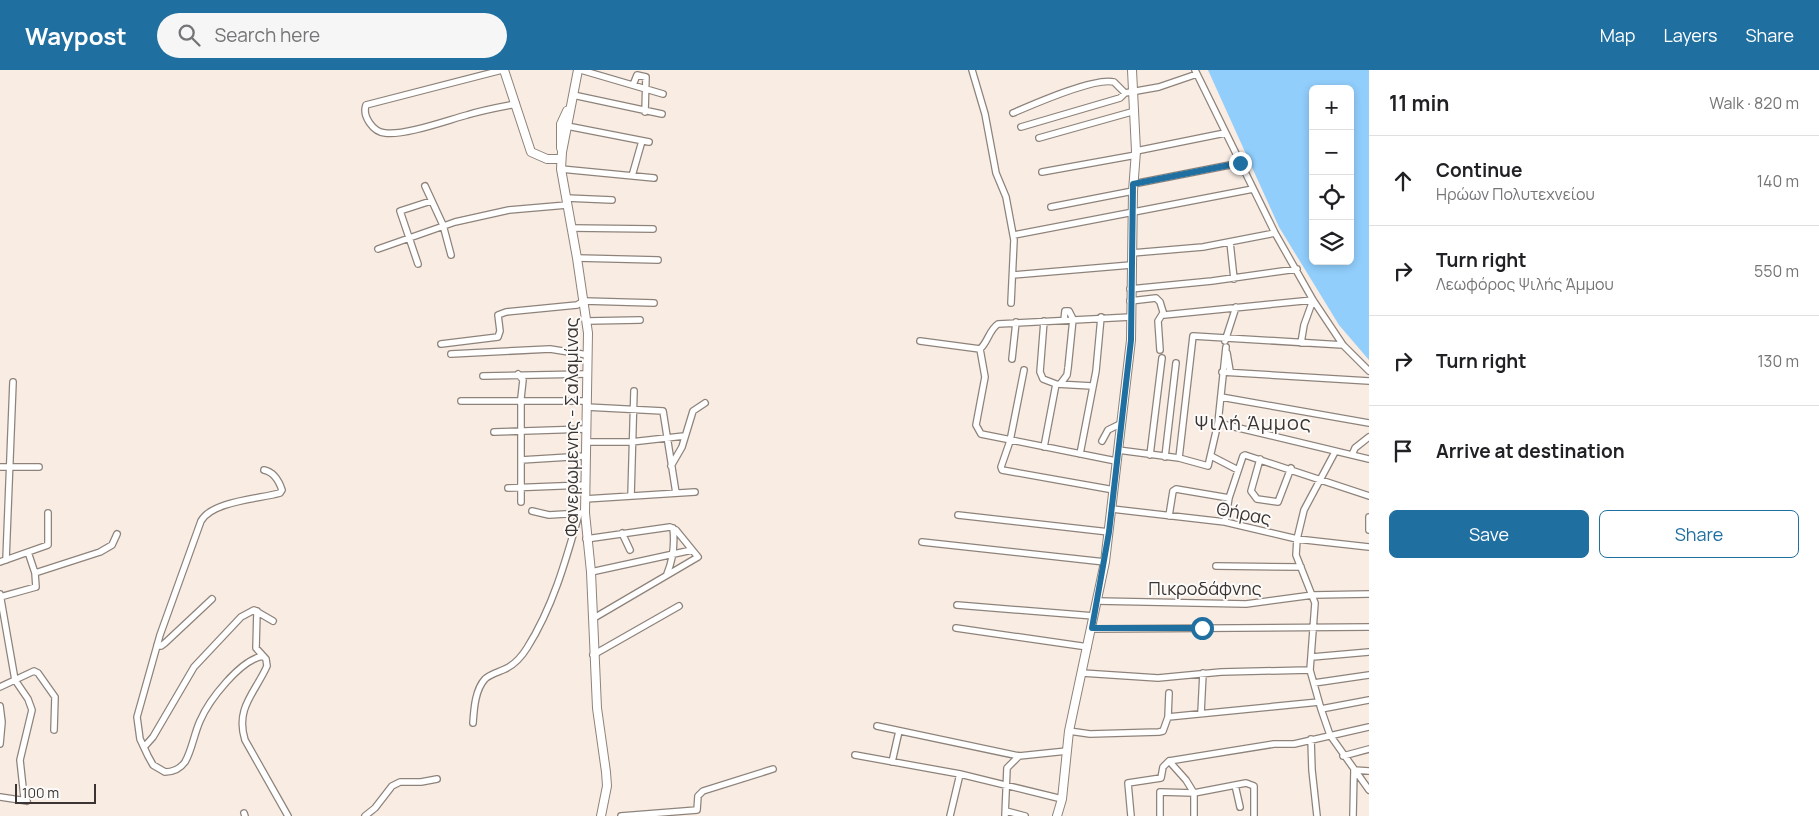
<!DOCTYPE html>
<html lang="en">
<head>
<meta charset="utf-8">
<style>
  :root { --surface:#fff; --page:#f6f6f6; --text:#202124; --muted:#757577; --line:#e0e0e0; --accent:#206fa1 }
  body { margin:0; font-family:Manrope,sans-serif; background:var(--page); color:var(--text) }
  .controls { position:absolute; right:15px; top:15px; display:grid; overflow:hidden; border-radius:8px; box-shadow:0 2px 8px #0003 }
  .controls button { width:45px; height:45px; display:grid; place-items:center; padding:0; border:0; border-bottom:1px solid var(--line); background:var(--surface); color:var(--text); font:25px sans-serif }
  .scale { position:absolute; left:15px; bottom:12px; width:81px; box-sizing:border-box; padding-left:5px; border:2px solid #3a3532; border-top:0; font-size:14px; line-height:18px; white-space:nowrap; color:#3a3532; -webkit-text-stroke:4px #fdfbf9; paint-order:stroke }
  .stop { position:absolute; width:15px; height:15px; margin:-11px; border:4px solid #206fa1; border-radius:50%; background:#fff }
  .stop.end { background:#206fa1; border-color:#fff; box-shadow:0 1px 5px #0008 }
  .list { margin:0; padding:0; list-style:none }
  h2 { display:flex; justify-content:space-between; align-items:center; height:65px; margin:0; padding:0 20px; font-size:21px }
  h2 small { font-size:16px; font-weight:400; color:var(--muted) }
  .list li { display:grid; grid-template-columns:32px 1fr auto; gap:15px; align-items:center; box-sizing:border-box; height:90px; padding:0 20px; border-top:1px solid var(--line) }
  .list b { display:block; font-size:19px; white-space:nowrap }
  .list p { margin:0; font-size:16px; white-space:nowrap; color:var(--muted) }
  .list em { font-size:16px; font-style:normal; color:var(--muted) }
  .actions { display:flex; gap:10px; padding:15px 20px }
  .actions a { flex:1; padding:11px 0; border:1px solid var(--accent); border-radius:8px; text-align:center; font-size:18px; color:var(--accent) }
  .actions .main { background:var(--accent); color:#fff }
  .icon { flex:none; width:28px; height:28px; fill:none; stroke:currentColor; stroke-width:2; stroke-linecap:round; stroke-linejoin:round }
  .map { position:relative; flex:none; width:1369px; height:746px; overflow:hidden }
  header { display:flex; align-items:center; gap:30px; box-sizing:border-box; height:70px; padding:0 25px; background:var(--accent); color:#fff }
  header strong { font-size:24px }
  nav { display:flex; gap:28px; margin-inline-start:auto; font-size:18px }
  .search { width:350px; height:45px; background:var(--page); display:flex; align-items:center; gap:12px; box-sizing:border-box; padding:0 18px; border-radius:28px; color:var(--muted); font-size:19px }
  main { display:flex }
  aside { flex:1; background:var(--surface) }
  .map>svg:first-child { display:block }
  .water { fill:#91cefc; fill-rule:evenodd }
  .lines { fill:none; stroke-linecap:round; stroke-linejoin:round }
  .street-casing { stroke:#8e837b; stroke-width:8 }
  .secondary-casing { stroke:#8e837b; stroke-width:10 }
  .street { stroke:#fff; stroke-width:5.5 }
  .secondary { stroke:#fff; stroke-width:8 }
  .route { stroke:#206fa1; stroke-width:6 }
  .labels { text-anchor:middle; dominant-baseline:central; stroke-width:4; stroke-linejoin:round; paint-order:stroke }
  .street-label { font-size:18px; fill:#3a3532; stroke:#fdfbf9 }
  .quarter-label { font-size:20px; letter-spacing:1px; fill:#3a3532; stroke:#fdfbf9 }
</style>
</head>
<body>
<header>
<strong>Waypost</strong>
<div class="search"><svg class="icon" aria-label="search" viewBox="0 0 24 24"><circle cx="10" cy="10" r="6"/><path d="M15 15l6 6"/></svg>Search here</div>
<nav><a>Map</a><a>Layers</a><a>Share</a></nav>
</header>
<main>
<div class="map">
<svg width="1369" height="746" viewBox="0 0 1369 746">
  <rect width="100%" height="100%" fill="#f8ece3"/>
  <!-- water -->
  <path class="water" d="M1208,0h161v290l-30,-35 -60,-98zM1313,19h37v172h-37z"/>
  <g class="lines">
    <!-- street casing -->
    <g class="street-casing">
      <path id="street" d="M502,0l-136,35c-4,11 7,27 19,28 19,3 63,-13 82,-18 16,-5 33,-8 49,-11
        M581,0l82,24
        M972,0l13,44 11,59 10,24 8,43 -3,63
        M1195,0l80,163 38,67 30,45 26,26
        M633,15l4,-10 9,2 -1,35
        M573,25l89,19
        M1013,43c21,-9 82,-36 101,-31l11,11 34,-6 38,-13
        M567,56l82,16
        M1021,57l99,-29 5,-5
        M1039,68l96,-27
        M1136,81l89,-18
        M561,99l93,9
        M1042,102l94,-17
        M632,106l10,-35
        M1133,114l107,-21
        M425,116l18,39 8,30
        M566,128l46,2
        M1051,137l82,-16
        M571,158l82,1
        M1014,165l239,-46
        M1230,172l4,37
        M378,179l77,-27 54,-12 58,-5
        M1132,183l71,-6 72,-14
        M577,188l81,2
        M418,194l-18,-53 31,-10
        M1013,205l118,-10
        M1130,219l82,-8 85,-12
        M1130,231l26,-3 4,4 4,13 149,-15 -9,25 -3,18
        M587,251l53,-1
        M1044,251l-4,51 3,7 13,5 36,2
        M920,271l60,8c8,-7 9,-19 18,-25l133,-7
        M1225,271l11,-34
        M441,274l57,-7 2,-6 -2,-16 8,-3 71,-7 7,-4 70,2
        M980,279l5,28 -9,48 5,9 135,27
        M1160,280l-2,-29 5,-8
        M1227,283l3,18
        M451,284l99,-5 38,6
        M1012,289l4,-37
        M1024,300l-14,71 -9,26 1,3 112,20
        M1222,302l147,9
        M518,304l5,6 -2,18v104
        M483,306l104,-2
        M1061,313l6,-8 1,-7 5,-49 -4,-8h-4l-1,9
        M1221,327l148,26
        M461,331h126
        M586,337l77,4 13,82
        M1218,353l151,36
        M494,362l92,-3
        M1102,371l6,-11 12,-6
        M586,372h45l53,-6
        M1044,377l12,-63
        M1118,380l61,8 29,8 10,-43 8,-76
        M1335,382l-31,58 -7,29 -1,16 19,48 -5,67 11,39 9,26 39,55
        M1080,384l16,-83 5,-54
        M1150,385l12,-97
        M1352,385l3,-7 14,-11
        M1211,386l27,14
        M1165,387l11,-94
        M1179,388l14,-122 150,9
        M1260,389l-9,32 6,8 21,3 13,-34
        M521,390l65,-4
        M671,396l11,-19 11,-36 12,-8
        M0,397h39
        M508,418l77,-3
        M631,426l3,-105
        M585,429l110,-7
        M1112,439l113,13 72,17 72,8
        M532,441l17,4 33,-2
        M958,445l151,17
        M1169,446l4,-25 3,-2 53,9
        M1369,447v13
        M1225,452l4,-24 14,-42 2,-1 124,41
        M622,463l8,17
        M586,469l84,-12 6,3 22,27 -104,61
        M922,472l183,20
        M6,490l7,-178
        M0,492l48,-17v-32
        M1216,496l85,1
        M591,502l101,-22
        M35,503l65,-21 12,-7 5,-11
        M667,504c6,-15 8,-30 6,-46
        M0,524l15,86 13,19 4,11 -12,50 4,37 3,4
        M0,527l36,-10 -1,-14 -7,-21
        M1097,531l149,3 67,-9 56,-1
        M957,535l137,11
        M257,541l-1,37 10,11 1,7c-12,27 -32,42 -22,74l43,76
        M956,558l132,19
        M1092,559l277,-2
        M157,575l4,1 4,-3 47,-44
        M593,585l86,-49
        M263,586c-23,4 -54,44 -63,65 -6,13 -8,29 -15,41 -5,7 -12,10 -20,10l-12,-7 -5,-9 -8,-17 -3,-22 23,-82 41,-114c11,-20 58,-22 79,-28l2,-3c-3,-9 -8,-18 -18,-20
        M1312,587l57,-5
        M1082,603l76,5 63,-6 89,-2
        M1314,613l55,-8
        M0,617l34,-16 4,2 17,24 -1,33
        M0,636l2,16 -2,22
        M1321,639l48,-9
        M1201,643l2,-40
        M1168,647l1,-24
        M473,653c1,-14 2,-33 12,-44 5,-5 14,-7 20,-10 9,-4 17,-13 22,-21 26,-41 39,-88 52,-134
        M877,656l142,30 48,-5
        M1069,661l21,3 69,-2 4,-1 5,-14 151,-15
        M1311,669l1,31 5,46
        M145,676l8,-9 41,-70 47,-50 13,-7 19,11
        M855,685l105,19 102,25
        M1343,686l26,-7
        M1169,691l17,19 8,13
        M892,692l7,-31
        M1235,715l5,22
        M1194,723v23
        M0,727l27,4
        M1006,741l19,5
        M244,743l1,3
        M365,746l10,-8 17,-22 8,-4h21l16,-3
        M621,746l76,-6 1,-14 5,-5 70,-22
        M950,746l10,-42
        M1005,746l2,-48 12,-12
        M1131,746l-3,-33 33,-5 2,-11 6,-6 105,-17h20l75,-17
        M1160,746v-24l34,1 52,-10 8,3v30
        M1353,746l1,-46 15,1"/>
    </g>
    <!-- secondary casing -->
    <g class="secondary-casing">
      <path id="secondary" d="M504,0l27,82 16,7h14
        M578,0l-16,82 -1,17 16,89 11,75 -3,180 6,59 6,136 9,64 1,14 -6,30
        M561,78v-24l6,-13
        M1057,746l5,-17 7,-68 36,-169 26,-222 2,-149 3,-40 -4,-81"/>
    </g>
    <!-- street -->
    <use href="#street" class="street"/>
    <!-- secondary -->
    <use href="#secondary" class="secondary"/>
  </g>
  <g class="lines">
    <!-- route -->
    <path class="route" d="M1202,558h-110l17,-96 22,-192 2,-156 107,-21"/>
  </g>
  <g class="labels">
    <!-- street labels -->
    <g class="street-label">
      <text transform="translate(571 357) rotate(-90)">Φανερωμενης - Σαλαμίνας</text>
      <text transform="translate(1244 443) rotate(11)">Θήρας</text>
      <text x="1205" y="518">Πικροδάφνης</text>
    </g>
    <!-- quarter labels -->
    <g class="quarter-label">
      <text x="1253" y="352">Ψιλή Άμμος</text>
    </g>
  </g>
</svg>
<div class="controls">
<button>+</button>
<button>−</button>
<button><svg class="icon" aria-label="locate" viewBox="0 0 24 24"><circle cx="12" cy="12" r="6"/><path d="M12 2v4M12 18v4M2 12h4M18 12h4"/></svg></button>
<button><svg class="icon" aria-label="layers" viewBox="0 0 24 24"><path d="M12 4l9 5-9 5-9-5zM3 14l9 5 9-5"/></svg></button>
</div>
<div class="scale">100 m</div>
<div class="stop" style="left:1202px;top:558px"></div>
<div class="stop end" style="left:1240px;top:93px"></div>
</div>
<aside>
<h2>11 min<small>Walk · 820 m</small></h2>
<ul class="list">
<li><svg class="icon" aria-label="ahead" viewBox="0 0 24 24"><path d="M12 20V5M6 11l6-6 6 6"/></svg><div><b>Continue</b><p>Ηρώων Πολυτεχνείου</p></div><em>140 m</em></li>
<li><svg class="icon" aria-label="right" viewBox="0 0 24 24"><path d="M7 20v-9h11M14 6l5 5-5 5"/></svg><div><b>Turn right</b><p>Λεωφόρος Ψιλής Άμμου</p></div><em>550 m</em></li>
<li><svg class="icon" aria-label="right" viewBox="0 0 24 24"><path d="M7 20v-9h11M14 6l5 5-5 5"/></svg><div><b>Turn right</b></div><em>130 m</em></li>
<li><svg class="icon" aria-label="arrive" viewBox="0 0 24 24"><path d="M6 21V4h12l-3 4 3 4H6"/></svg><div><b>Arrive at destination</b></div></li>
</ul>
<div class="actions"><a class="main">Save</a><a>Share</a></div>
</aside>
</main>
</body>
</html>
